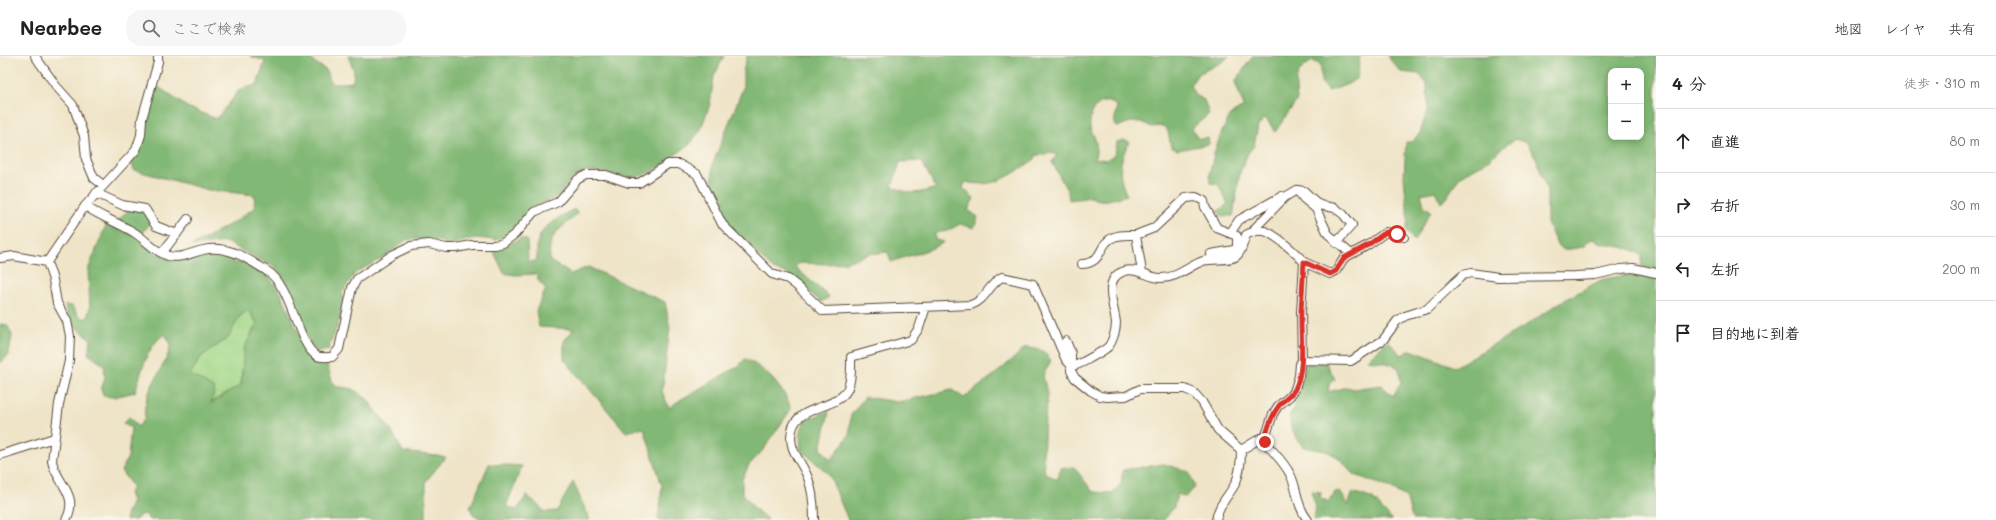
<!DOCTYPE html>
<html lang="ja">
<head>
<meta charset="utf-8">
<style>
  :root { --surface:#fff; --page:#f6f6f6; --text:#222; --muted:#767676; --line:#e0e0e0 }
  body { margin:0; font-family:Mali,"Klee One",sans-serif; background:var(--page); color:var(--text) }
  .controls { position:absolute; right:12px; top:12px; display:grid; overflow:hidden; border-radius:8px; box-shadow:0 2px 6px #0003 }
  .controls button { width:36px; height:36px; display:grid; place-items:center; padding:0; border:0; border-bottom:1px solid var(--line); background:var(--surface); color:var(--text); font:20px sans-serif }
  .stop { position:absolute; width:12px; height:12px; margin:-9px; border:3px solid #d93025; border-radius:50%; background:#fff }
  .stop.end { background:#d93025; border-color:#fff; box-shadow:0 1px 4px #0008 }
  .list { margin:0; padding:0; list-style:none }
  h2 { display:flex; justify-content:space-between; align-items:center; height:52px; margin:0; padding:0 16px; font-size:17px }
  h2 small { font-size:13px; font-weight:400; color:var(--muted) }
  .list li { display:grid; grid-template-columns:26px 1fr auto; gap:12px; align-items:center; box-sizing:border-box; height:64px; padding:0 16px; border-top:1px solid var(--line) }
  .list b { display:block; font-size:15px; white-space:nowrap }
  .list em { font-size:13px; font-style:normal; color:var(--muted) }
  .icon { flex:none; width:22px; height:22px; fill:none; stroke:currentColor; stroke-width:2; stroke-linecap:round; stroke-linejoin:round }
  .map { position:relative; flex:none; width:1656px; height:464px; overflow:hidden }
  header { display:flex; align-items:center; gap:24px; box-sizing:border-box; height:56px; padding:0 20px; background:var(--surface); border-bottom:1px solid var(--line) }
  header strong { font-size:19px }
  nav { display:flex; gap:22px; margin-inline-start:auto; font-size:14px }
  .search { width:280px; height:36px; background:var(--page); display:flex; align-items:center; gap:10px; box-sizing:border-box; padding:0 14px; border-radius:16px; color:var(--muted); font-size:15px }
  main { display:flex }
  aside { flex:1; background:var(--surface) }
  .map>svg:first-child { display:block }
  .green { fill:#a3d788; stroke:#6f8053 }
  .forest { fill:#82b874; stroke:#5e7149; fill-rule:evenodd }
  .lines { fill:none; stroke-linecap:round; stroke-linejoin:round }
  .minor-casing { stroke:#564637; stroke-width:10 }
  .minor { stroke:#fff; stroke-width:8 }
  .route { stroke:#d93025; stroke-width:5 }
</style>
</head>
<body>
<header>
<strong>Nearbee</strong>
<div class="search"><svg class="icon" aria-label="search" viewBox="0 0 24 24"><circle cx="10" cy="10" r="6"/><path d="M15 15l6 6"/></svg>ここで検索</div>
<nav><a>地図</a><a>レイヤ</a><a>共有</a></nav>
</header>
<main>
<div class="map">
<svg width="1656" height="464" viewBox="0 0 1656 464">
  <rect width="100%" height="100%" fill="#fbf7ec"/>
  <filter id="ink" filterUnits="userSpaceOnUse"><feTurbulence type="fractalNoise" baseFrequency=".025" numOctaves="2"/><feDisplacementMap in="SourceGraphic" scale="8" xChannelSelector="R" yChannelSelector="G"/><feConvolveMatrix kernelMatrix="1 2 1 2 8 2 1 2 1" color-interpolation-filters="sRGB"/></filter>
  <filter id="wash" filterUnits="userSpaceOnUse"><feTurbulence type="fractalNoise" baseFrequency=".012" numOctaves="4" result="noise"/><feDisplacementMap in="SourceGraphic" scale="16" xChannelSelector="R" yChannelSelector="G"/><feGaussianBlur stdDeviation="0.9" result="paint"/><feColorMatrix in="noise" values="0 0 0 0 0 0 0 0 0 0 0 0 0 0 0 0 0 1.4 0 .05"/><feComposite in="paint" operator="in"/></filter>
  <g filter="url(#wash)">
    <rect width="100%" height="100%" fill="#efe4c7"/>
    <!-- green -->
    <path class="green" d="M248,254l9,13 -13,26 -3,36 -31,18 -21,-29 13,-18 26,-18 11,-21z"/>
    <!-- forest -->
    <path class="forest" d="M250,0h56l21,15 4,13 22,-2 1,-11 -6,-15h376l-10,20 -4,28 -10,27 -10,13 -34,25 -16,7 -14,1 -35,-6 -11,2 -11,8 -6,11 -12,8 -16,6 -20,23 -19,11 -20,-2 -28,7 -8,-4 -25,-2 -9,1 -25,19 -26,14 -13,20 3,12 -17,45 -9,2 -9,-7 -28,-68 -8,-10 -48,-25 -34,4 44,-25 18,-13 1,-13 -46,-5 -75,-20 -4,-11 8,-8 19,-65 30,21 30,12 23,-30 17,-4 8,-24z
      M747,0h482l-5,5 -26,13 -7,10 3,10 10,6 5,14 -17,14 6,11 10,-1 1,6 -31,6 -7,-3 -3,-16 -5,-5 -12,1c-12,-8 -21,-6 -33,0l-4,-2 3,-19c-17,-13 -29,6 -27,22 1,4 4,7 5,11 2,6 1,13 0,19l11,2 9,-6 2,-12 7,-2 5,2c-10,19 -12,34 -2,53 -11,3 -25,9 -35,2l-23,3 -1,-8 -16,-30 5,-7 -9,-3 -3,3h-9l-1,4c-24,16 -40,30 -70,23l-2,6 11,10 -6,12 10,7 -4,11 -14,-4 -13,7 -12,2v7l9,2c-13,9 -38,14 -53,20l-3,-10 -20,2 -22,8 -18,2 -29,-1 -4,4 34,30 -8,5 -32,-28 -16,-5 -29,-27 -16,-18 -16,-39 1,-22 30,-75v-16zM921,105l15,27c-18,6 -27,7 -44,-2l8,-24z
      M1253,0h107l-3,22 -9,6 -19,7 -8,-9v-17l-8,-4c-19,9 -18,21 -16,39l-22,32 -9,-14 -8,7 -4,21 -6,7 -8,19 -7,44h-11l-4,-5 10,-7 -10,-20 -8,-1c-2,-16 11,-54 21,-68 3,-3 9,-6 13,-8l-9,-25z
      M1387,0h269v214l-15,-4 1,-10c-12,-12 -35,-8 -49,-17l-5,2 -5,6 -19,3 -7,-5 -10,-22v-33l-10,-30 -10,-17 -11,-4c-15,7 -23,20 -39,28 -5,3 -12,5 -16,9 -8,9 -11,19 -20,27l-6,-12 -14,3 3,12 7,5 -17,30 -8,-10 2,-12 -4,-42 2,-35h5l9,-9 8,-23 -1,-26 -8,-10 -18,-2zM1611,15h30v66h-30z
      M130,152l14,4 6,11 -7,10 -26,-11z
      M574,153l4,4c-18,18 -31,19 -28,48l21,13 17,-7 77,35 5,26 -8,63 7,17 11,-8 57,-33 8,-8c18,7 41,31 46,50l-27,40 -15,16 -7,14v13l11,15 15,13h-110l4,-34 -18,-58 -18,4 -62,-73v-18l10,-12 -35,-2 -3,-16 10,-22 -8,-9 -1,-6 -22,1 -11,-2 -11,-23 13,-4 15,-8 6,2 1,22 8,-1c2,-6 1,-9 1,-15 2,-20 22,-28 37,-37z
      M106,169l29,11 21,18 63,-3 16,12h11l22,13 13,17 24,56c6,9 10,12 21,13l8,24 19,3 14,10 23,30 13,23 43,5 -20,24v39h-277l-3,-6 -6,1 -4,5h-10v-4l6,-15 -3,-8 4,-6 -12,-16 7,-14 3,-29 -8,-5 6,-6 9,10 7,-9c-4,-26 21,-49 26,-74l-6,-10c-19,12 -23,38 -30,58l-21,5 -10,-1 -3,-6 4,-12 -1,-13 -16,-11 3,-14c-15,-15 -22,-11 -26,-35l7,1 7,11 8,2 3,-12 -2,-37zM248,254l9,13 -13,26 -3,36 -30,18 4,-14 -25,-15 12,-18 26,-18 11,-21z
      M1629,219l27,2v243h-243l-7,-23 -18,-10 -33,-12 -17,-18 -12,-6 -23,-4 -11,-17 -3,-13 8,-16 9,-37 20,-1 9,16 -6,5 -1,8 19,-5 7,2 27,-4 12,11 8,-13 -2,-15 -15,-6 -17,-2 21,-19 14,14 9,-5 44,17 70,-41 39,-26 39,-21z
      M0,268l7,1 5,10 -3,20 -9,8z
      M1026,291l17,4 8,9 -8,16 5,19 -3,24 -2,38 2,16 12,7 4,-12 13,-1 19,25 19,1 9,-9 2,-14 41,-6 25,8 6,15 -9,10 -9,-3 -3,13 -10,13h-316l-19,-46 -28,-24 -1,-17 5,-13 24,-9 -8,38 10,11 18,-25 2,-20 14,-18 33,5 54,-12 12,8 39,-30z
      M489,408l33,2 -16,40 11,4 10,-15 18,17 12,-1 16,-29 17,38h-107l-10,-6 -3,-6z
      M1311,435l10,1 -1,6 9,4 6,-10 5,-1 8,15 5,-14 20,7 19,21h-79l3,-13z"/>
  </g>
  <g filter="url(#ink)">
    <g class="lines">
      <!-- minor casing -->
      <g class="minor-casing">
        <path id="minor" d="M35,0l21,30 17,19 11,31 2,23 8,19 9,7
          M1297,134l7,1 15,14 16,3 8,6 9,11 -16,18
          M96,137l26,12 23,4 11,17 21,8
          M85,150c16,11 34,17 50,27 11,7 20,19 33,23 13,3 22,-3 35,-6 24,-6 45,9 64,21 25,15 30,74 50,85 4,2 11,1 15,1l7,-8 13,-61 5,-9 35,-24 19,-9 18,-2 17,4h10l16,-3h23l8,-2 12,-9 19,-22 24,-10 20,-23 8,-4h20l23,8h10l29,-19h11l18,10 25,50 50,50 16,5 9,7 26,25 148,-6c15,-5 17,-20 31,-28l31,7 33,76 6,6
          M1256,175l-1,-3 30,-31 12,-7 7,9 12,10 12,25 23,20
          M1231,176l8,-12 43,-24
          M1136,179l18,-7 32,-30 10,-1 8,4 1,6 12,21 20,8v11l-3,3 -23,4
          M162,197l26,-34
          M0,202l14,-2 33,6
          M47,206l6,18 4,23 10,18 3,15 -1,25 -10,43 -7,57c4,22 28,33 14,59
          M47,206l38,-56 51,-56 5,-15 1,-16 16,-57v-6
          M1304,206l26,12 6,-3 8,-13 24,-13 18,-13 18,5
          M1082,208c23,-2 15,-20 32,-27 7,-3 15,-2 22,-2l6,37
          M1066,285l5,12v18l4,7 16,13 9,5 7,1 19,-1 14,-7h45l9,4 8,9 16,28 23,20
          M1302,304l49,1 32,-21 14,-19 8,-5 22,-7 27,-26 9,-8 8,-2 27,4 77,-1 20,-1 26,-6 12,-1 23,5
          M1072,310c8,-1 14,-6 22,-10 5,-3 11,-6 15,-10 4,-6 7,-16 7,-23 -1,-14 -14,-43 6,-51 14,-6 27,6 38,6 16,1 29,-12 43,-17 9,-3 27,0 32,-4 7,-4 8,-15 11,-22 5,-3 12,-5 18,-4 10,2 33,23 40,31l-3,50 1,48 -2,4 -1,12 -4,13 -5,7 -12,10 -5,8 -8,24v4c8,10 19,20 25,32 8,15 6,32 18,46
          M0,399l54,-17
          M814,464c0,-15 -1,-28 -6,-42 -6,-17 -21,-28 -16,-48 5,-25 44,-20 55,-40 5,-10 4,-23 4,-33l60,-17 8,-12 7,-21
          M1216,464c2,-15 12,-23 19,-36 5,-10 6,-23 6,-34l20,-12h4"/>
      </g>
      <!-- minor -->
      <use href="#minor" class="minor"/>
    </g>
  </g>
  <g class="lines" filter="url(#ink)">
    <!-- route -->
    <path class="route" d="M1265,386v-4c3,-10 6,-22 13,-31 4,-7 13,-10 17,-18 11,-23 5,-53 6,-78 1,-16 2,-32 3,-49l26,12 6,-3 8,-13 24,-13 18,-13 11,2"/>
  </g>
</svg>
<div class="controls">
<button>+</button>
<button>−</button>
</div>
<div class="stop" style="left:1397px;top:178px"></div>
<div class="stop end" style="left:1265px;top:386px"></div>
</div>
<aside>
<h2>4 分<small>徒歩 · 310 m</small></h2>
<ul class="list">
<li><svg class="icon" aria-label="ahead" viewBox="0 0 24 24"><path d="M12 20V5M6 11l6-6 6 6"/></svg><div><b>直進</b></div><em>80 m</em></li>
<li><svg class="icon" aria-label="right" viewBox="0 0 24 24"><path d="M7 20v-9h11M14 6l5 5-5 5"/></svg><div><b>右折</b></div><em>30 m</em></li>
<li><svg class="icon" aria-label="left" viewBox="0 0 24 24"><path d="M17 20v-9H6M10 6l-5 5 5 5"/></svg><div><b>左折</b></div><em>200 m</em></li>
<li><svg class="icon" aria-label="arrive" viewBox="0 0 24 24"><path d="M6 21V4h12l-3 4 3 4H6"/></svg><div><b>目的地に到着</b></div></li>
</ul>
</aside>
</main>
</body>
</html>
